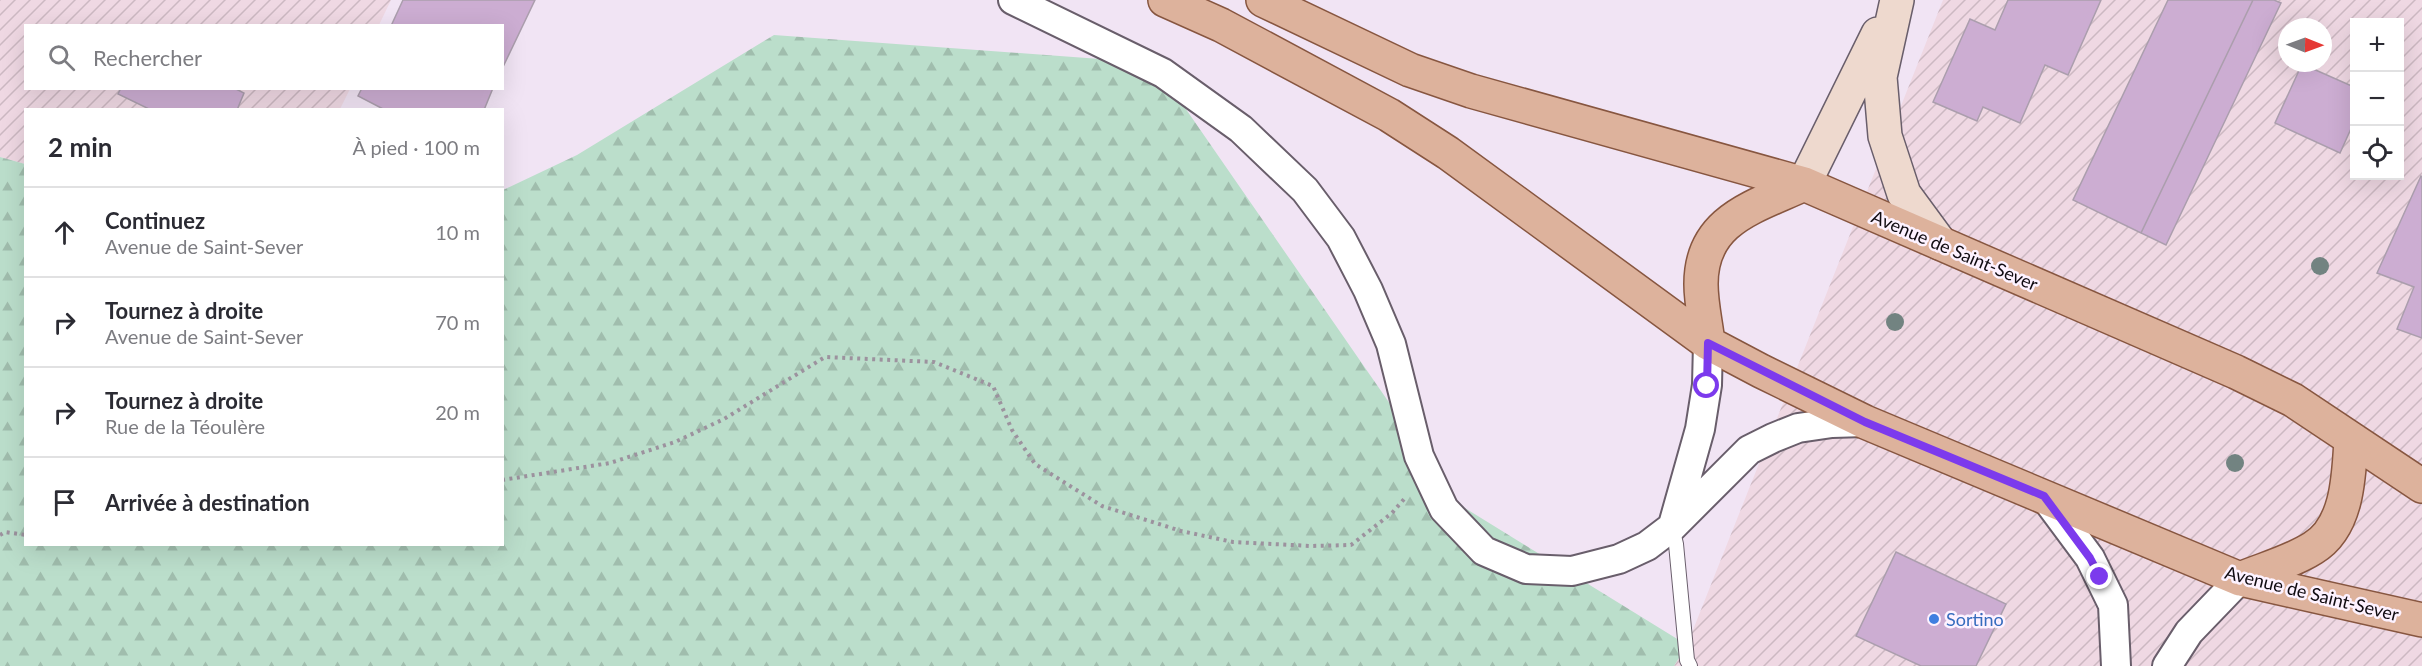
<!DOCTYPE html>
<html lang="fr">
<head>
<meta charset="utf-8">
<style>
  :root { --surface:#fff; --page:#f2f2f3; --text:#2b2b33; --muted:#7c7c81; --line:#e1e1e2 }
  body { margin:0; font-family:Lato,sans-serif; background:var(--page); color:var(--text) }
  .controls { position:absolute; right:18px; top:18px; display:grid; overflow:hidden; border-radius:0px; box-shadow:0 6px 24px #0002 }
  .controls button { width:54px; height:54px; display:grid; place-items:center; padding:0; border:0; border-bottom:2px solid var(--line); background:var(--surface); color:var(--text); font:30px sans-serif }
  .compass { position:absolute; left:2278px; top:18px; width:54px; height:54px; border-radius:50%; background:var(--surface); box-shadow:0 6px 24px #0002; rotate:91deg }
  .stop { position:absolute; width:18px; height:18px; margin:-14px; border:4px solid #7c3aed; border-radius:50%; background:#fff }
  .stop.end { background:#7c3aed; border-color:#fff; box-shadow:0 2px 6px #0008 }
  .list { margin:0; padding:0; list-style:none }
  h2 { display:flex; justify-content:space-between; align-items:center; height:78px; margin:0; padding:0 24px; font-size:26px }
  h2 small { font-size:20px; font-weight:400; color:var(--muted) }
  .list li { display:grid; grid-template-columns:39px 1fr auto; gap:18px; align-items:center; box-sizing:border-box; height:90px; padding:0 24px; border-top:2px solid var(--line) }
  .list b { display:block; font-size:22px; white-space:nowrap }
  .list p { margin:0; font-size:20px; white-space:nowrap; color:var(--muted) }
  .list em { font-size:20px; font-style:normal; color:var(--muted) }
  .icon { flex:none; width:33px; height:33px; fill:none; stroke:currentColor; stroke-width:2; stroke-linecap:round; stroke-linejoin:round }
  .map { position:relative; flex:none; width:2422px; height:666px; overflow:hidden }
  .search { position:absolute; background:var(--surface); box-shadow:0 6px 24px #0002; left:24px; top:24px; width:480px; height:66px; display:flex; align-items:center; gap:15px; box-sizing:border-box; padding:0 21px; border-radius:0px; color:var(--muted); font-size:22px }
  .panel { position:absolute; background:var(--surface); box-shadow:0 6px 24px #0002; left:24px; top:108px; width:480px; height:438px; border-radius:0px }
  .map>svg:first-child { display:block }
  .industrial { fill:url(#industrial-furrows); fill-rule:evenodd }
  .forest { fill:url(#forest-firs) }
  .building { fill:#ccadd2; stroke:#ab9ead; stroke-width:1.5 }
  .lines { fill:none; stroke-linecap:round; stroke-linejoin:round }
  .lane-casing { stroke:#695e6b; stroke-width:16 }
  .street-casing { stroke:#695e6b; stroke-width:32 }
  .secondary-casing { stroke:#695e6b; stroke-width:36 }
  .primary-casing { stroke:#875640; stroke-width:36 }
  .path { stroke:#9c929e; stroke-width:4; stroke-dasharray:3 4.5; stroke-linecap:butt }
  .lane { stroke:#fff; stroke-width:14 }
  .street { stroke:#fff; stroke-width:28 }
  .secondary { stroke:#eed9ce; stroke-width:33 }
  .primary { stroke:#ddb29c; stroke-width:33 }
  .tree { fill:#728381 }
  .route { stroke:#7c3aed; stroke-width:8 }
  .shop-dot { fill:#3f7fe0; stroke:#fdf2ff; stroke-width:2 }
  .labels { text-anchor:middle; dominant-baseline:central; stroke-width:5; stroke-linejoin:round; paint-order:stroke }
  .street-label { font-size:18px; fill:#100b11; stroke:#fdf2ff }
  .shop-label { font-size:18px; fill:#366cbe; stroke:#fdf2ff; text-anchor:start }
</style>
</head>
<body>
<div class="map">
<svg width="2422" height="666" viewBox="0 0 2422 666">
  <defs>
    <pattern id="industrial-furrows" width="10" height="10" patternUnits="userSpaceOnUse" patternTransform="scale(1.5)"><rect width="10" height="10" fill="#efd8e3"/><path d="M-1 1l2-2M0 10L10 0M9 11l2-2" fill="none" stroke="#ccb8c2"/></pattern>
    <pattern id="forest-firs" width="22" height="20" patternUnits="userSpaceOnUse" patternTransform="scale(1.5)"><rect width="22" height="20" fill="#bbdecb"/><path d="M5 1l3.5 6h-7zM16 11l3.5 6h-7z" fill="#a0bdad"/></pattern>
  </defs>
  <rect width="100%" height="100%" fill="#f1e4f4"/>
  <!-- industrial -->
  <path class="industrial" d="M0,0h391l-12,25 -353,1v62l324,1 -10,20 -314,1 -1,54 -25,-7z
    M1943,0h479v666h-748l13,-21zM2354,22h46v154h-46zM2287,27h36v36h-36z"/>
  <!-- forest -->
  <path class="forest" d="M774,35l380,28 306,442 227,140 -13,21h-1674v-509l25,7 1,380h476l1,-354 74,-35z"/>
  <!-- building -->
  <path class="building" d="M403,0h132l-33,69v-43h-111z
    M2008,0h93l-33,75 -23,-10 -25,58 -37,-16 -6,14 -44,-19 37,-83 25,11z
    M2168,0h85l-112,233 -68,-33z
    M2253,0h21l7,3 -115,242 -25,-12z
    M2302,64l52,23v35l-14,31 -65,-30z
    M121,88h113l10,5 -7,17h-86l-33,-16z
    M362,88h131l-9,22h-99l-27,-14z
    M2421,176l1,1v161l-25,-9 17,-42 -37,-14z
    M1896,552l110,52 -30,62h-55l-65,-30z"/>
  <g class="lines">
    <!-- lane casing -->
    <g class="lane-casing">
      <path id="lane" d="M1672,527l4,17 11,116 3,6"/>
    </g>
    <!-- street casing -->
    <g class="street-casing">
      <path id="street" d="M1013,0l150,73 78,56 64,61 36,48 27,52 23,54 28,112 25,53 40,42 42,18 46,2 47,-12 28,-13 25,-19 77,-77 24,-12 25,-10 34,-5 33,-1
        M2044,496l46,62 23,47 3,61
        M1673,525l27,-96 7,-44 1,-42
        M2167,666l22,-34 51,-53"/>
    </g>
    <!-- secondary casing -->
    <g class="secondary-casing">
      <path id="secondary" d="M1897,0l-17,77 5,59 19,58 36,49
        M1804,184l74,-150"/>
    </g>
    <!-- primary casing -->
    <g class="primary-casing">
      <path id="primary" d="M1165,0l56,25 168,90 59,38 260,190 53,28 104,51 375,157 182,41
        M1263,0l147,70 61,21 333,93 432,188 57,28 129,86
        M1708,343c-2,-19 -7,-39 -7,-59 0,-65 54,-77 103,-100
        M2240,579c24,-10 51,-17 73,-31 35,-21 36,-73 38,-109"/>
    </g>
    <!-- path -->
    <path class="path" d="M502,480l108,-17 65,-21 49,-23 101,-62 109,5 59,24 19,44 23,34 67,42 79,25 52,11 78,4 40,-1 41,-32 13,-15
      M0,535l5,-3 21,3"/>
    <!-- lane -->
    <use href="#lane" class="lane"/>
    <!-- street -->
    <use href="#street" class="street"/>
    <!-- secondary -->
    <use href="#secondary" class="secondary"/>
    <!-- primary -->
    <use href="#primary" class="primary"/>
  </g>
  <!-- trees -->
  <g class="tree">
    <circle cx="2320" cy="266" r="9"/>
    <circle cx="1895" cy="322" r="9"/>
    <circle cx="2235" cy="463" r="9"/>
  </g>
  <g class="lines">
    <!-- route -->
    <path class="route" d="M1707,386l1,-43 157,79 179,74 46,62 10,19"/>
  </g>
  <!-- markers -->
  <circle class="shop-dot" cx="1934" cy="619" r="6"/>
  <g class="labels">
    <!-- street labels -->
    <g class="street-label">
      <text transform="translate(1955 250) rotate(23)">Avenue de Saint-Sever</text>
      <text transform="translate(2312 593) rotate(14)">Avenue de Saint-Sever</text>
    </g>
    <!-- shop labels -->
    <g class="shop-label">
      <text x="1946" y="619">Sortino</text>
    </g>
  </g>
</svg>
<div class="controls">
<button>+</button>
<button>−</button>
<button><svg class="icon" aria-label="locate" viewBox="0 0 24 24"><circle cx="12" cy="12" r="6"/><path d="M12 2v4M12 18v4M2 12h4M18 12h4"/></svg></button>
</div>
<svg class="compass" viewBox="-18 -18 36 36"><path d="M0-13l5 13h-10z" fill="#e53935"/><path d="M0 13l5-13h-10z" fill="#7c7c81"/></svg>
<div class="stop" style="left:1707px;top:386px"></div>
<div class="stop end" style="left:2100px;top:577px"></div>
<div class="search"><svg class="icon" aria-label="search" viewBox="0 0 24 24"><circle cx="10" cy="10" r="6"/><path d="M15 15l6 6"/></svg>Rechercher</div>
<section class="panel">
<h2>2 min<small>À pied · 100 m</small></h2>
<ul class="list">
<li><svg class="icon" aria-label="ahead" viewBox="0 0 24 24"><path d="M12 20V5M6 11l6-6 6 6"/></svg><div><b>Continuez</b><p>Avenue de Saint-Sever</p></div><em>10 m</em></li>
<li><svg class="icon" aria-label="right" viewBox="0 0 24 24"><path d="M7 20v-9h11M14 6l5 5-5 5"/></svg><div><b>Tournez à droite</b><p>Avenue de Saint-Sever</p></div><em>70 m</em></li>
<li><svg class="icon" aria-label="right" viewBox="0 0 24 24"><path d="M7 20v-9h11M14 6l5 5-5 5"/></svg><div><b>Tournez à droite</b><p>Rue de la Téoulère</p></div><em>20 m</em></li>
<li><svg class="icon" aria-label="arrive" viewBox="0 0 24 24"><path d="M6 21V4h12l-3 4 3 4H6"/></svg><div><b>Arrivée à destination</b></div></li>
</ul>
</section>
</div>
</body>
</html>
